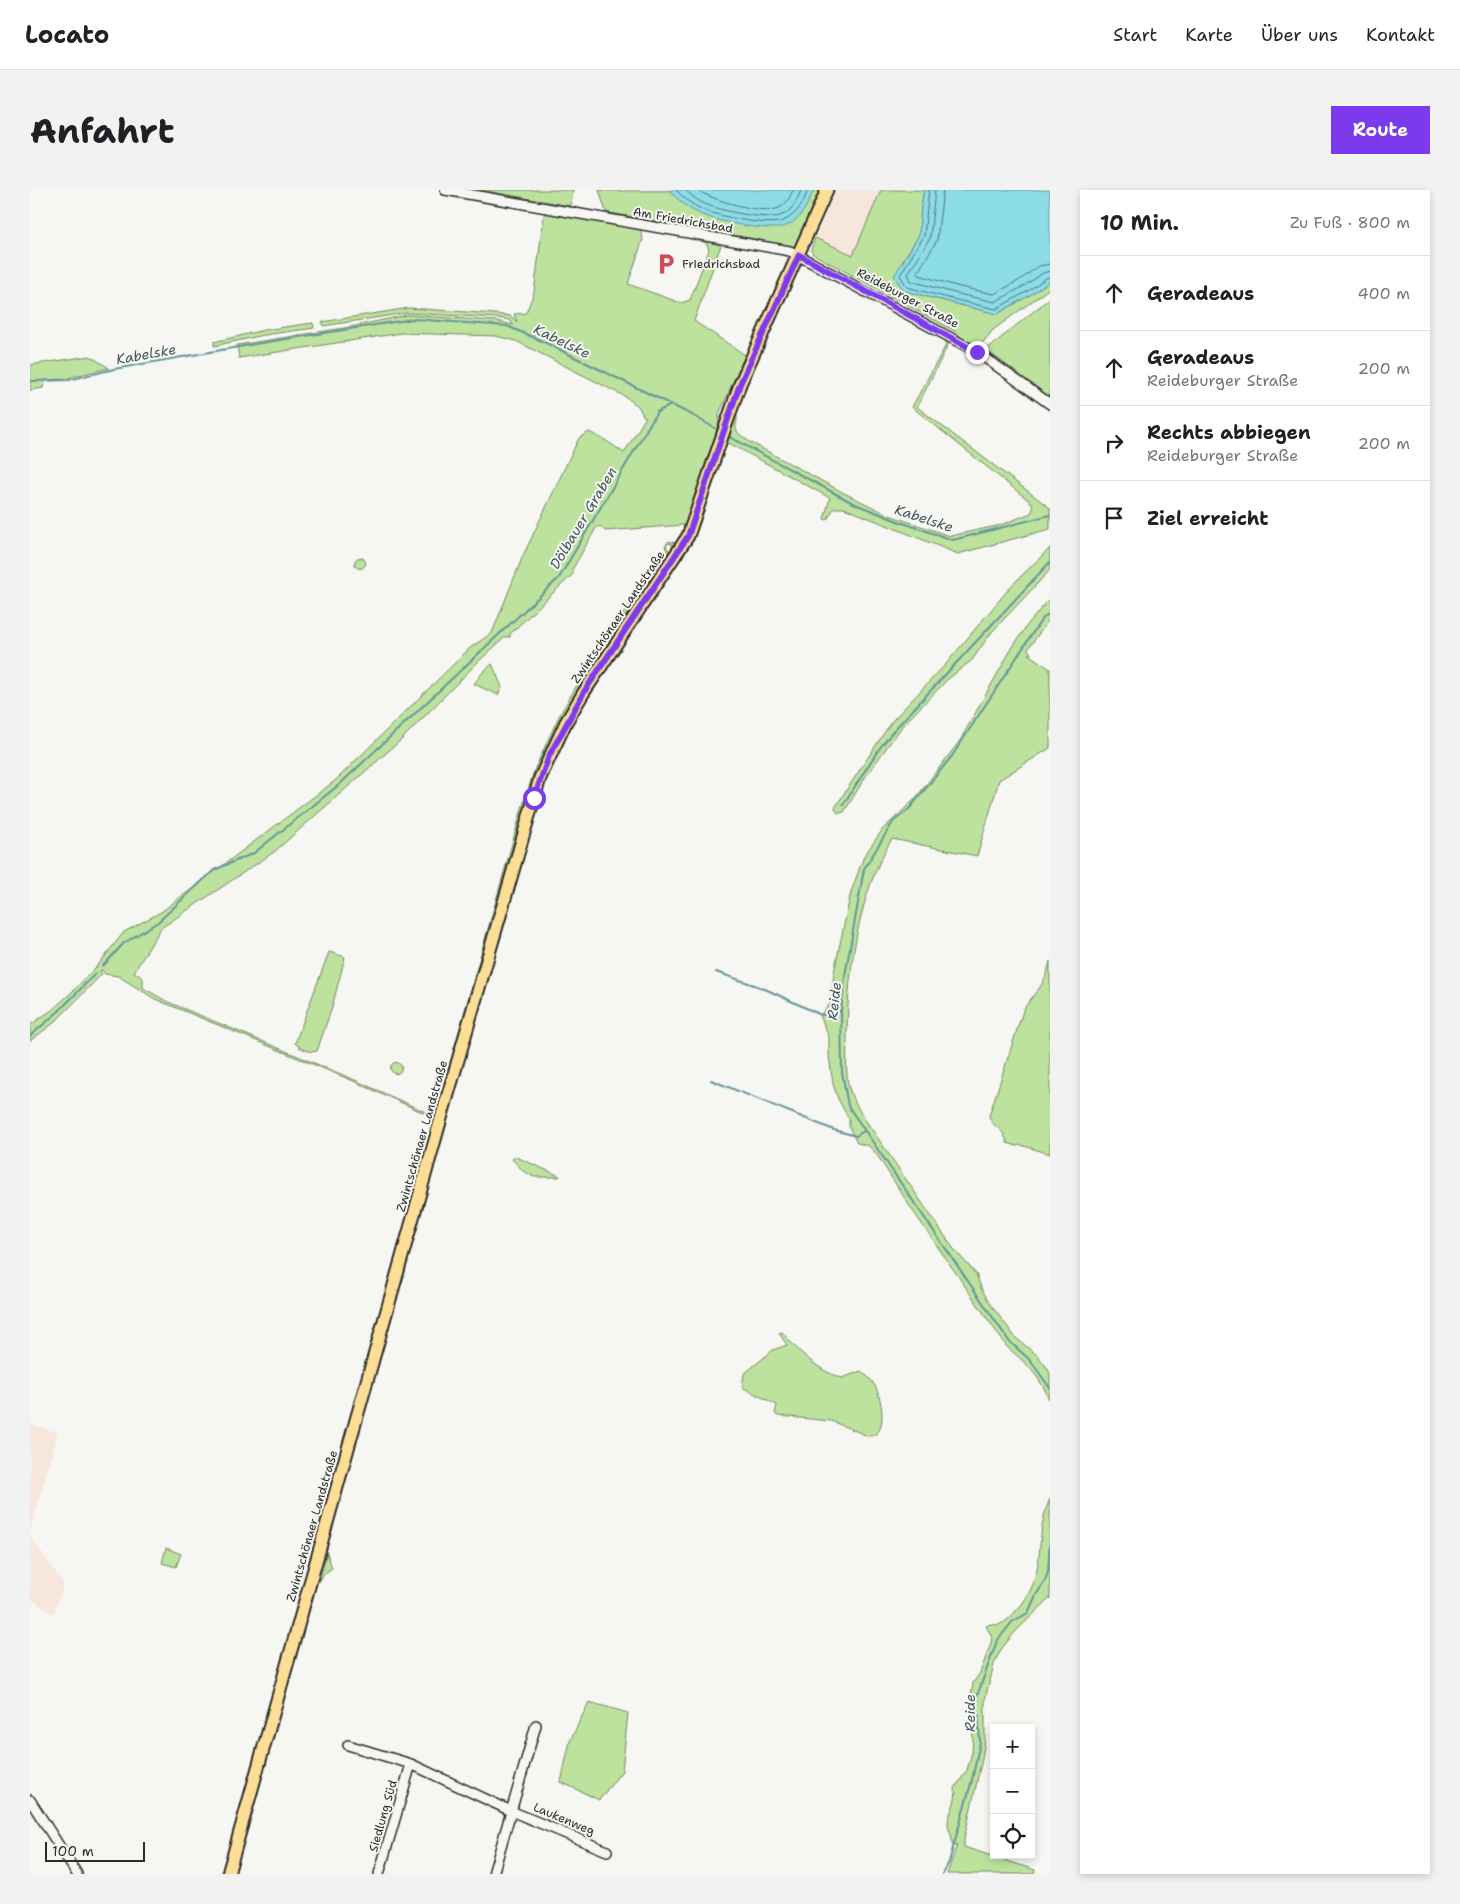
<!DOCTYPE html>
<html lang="de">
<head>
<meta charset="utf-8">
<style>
  :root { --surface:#fff; --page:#f2f2f2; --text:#202124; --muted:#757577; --line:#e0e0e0; --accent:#7c3aed }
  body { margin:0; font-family:"Shantell Sans",sans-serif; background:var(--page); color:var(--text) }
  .controls { position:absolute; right:15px; bottom:15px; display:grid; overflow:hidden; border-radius:0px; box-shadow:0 2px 8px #0003 }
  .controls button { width:45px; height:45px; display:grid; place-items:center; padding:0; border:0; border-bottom:1px solid var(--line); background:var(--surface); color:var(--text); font:25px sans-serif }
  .scale { position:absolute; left:15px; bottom:12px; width:100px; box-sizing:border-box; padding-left:5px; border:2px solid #2b2b2b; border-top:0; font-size:14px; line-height:18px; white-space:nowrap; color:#2b2b2b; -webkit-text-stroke:4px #f6f6f2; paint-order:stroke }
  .stop { position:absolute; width:15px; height:15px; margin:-11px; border:4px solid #7c3aed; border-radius:50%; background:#fff }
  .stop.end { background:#7c3aed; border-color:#fff; box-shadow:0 1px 5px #0008 }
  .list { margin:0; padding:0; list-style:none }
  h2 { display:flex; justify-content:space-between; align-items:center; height:65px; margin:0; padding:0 20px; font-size:21px }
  h2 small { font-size:16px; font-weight:400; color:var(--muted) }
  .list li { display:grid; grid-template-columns:32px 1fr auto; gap:15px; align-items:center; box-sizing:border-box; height:75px; padding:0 20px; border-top:1px solid var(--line) }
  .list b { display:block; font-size:19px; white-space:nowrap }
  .list p { margin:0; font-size:16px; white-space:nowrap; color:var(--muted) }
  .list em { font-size:16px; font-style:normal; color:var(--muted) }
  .icon { flex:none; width:28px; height:28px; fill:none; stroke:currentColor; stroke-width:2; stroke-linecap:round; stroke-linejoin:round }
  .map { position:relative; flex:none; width:1020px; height:1684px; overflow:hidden; border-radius:0px }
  header { display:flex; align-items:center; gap:30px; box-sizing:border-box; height:70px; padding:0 25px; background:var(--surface); border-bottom:1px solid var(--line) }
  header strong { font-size:24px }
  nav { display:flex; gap:28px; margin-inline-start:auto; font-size:18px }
  .intro { display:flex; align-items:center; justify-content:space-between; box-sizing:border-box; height:120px; padding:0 30px }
  h1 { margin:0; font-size:35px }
  .button { padding:12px 22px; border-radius:0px; background:var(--accent); color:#fff; font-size:18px; font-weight:700 }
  main { display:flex; gap:30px; padding:0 30px }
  aside { flex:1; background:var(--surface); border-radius:0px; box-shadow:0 2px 8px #0003 }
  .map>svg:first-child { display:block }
  .built { fill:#f6e6dc }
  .green { fill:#bce29d; stroke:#748664; fill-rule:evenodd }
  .water { fill:#8cdce8; stroke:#65959c }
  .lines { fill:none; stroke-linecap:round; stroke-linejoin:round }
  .shore { stroke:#527277; stroke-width:1 }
  .stream { stroke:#65959c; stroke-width:2 }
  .minor-casing { stroke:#2b2b2b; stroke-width:12 }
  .major-casing { stroke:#2b2b2b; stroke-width:15 }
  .minor { stroke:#f6f6f2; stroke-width:9 }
  .major { stroke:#fcde96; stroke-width:11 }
  .route { stroke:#7c3aed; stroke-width:6 }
  .labels { text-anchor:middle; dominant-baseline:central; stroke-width:4; stroke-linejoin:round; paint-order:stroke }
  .street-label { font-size:12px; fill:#2b2b2b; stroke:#f6f6f2 }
  .poi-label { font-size:12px; fill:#2b2b2b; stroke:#f6f6f2; text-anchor:start }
  .water-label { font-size:14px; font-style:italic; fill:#43575a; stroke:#f6f6f2 }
</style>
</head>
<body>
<header>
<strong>Locato</strong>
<nav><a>Start</a><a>Karte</a><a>Über uns</a><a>Kontakt</a></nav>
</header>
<div class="intro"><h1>Anfahrt</h1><a class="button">Route</a></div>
<main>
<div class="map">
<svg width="1020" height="1684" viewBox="0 0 1020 1684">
  <rect width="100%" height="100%" fill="#f6f6f2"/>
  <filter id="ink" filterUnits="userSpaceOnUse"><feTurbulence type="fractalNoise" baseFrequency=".02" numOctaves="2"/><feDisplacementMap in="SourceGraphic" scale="10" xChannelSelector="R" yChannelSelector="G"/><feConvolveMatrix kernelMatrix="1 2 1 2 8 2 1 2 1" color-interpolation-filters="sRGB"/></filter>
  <g filter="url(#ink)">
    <!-- built -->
    <path class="built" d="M806,0h45l-28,65 -38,-17z
      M0,1234l28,9 -28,98z
      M0,1346l34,48 -11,30 -23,-16z"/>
    <!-- green -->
    <path class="green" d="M450,0h93l-2,16z
      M569,0l18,1 205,-1 -23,53 -7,5 -186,-36z
      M851,0h43l-3,17 -2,28 -17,27 2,29 93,23 33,-19 20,-14v7l-57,42 -13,16 -3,1 -15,-9 -6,-6 -143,-78 -2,-4 4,-12 38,17z
      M518,22l92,16 3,11 -15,45 53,19 9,-3 19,-50 -2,-6 -7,-4 21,5 -27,76 51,34 -26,59c1,11 -4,19 -3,28l-20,62 -19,43 -8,-4 -3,3 6,8 -117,184 -118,378 -4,1 -82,-37 -196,-81 -37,-23 -13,-2 -3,-4 -2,1 2,3 -47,48 -25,19v-16l22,-15 21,-19 25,-26 26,-33 37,-20 175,-132 134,-132 22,-15 30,-75 57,-120 10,-6 16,8 19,13 22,-36h-2l-6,-11 -12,-9 -110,-56 -20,-5 -95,-3 -162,25 -2,-13 113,-18 57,-12 89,6 17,4 -3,-5 -14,-2 -90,-5 -83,13 -1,-4 87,-14 86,6 16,2 6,6 -3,-8 12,-1 8,-21 10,-77zM654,335v4l-3,5 -4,10 -8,-3 -4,5 3,7 -17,20 -63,93 -29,50 -24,52 -13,40 -86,305h-8l-80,-36 -180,-75 -25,-14v-10l-9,-6 27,-44 113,-76 127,-112 78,-79 26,-24h5v-3l64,-61 -2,-3 24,-42 4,-2 5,5z
      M1020,108v99l-64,-47z
      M283,133l1,5 -50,7 -50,11v-4l50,-12z
      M916,151h4l-33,66 133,101v21l-92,25 -114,-46h-10l-7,12 -3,-1 6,-21 -103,-56 9,-32c5,18 -10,16 14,32l94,51 45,22 61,21 51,-11 30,-12 2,-4 -1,-6 -120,-96 34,-62z
      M60,166l19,12 -45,11 -18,1 -3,8 -13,2v-25z
      M1020,358v22l-59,63 -19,27 -24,19 -45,46 -37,51 -22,36 -6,1 -3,-4 1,-3 56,-85 54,-57 66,-79z
      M324.5 373a5.5 5.5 0 1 1 11 0a5.5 5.5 0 1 1-11 0Z
      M1020,408v20l-22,31 3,5h-3l22,15v79l-51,32 -22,76 -85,-17c-34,55 -44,131 -45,195 0,18 -2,37 2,54 3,10 8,18 13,27l91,133 23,26 6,16 9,15 25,33 22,18 10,13 2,5v28c-8,-24 -25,-40 -43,-55l-94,-136 -36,-56 -8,-9 -12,-3 -8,-16v-8l-11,-20 -5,-15 -4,-28v-18l-9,-23 11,-12 3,-31 17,-80 13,-36 19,-27 32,-30 44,-57 53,-94 16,-24z
      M462,474l10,23 -4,8 -24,-11 9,-12z
      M299,762l16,5 -13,50 -15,44c-7,2 -17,-2 -22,-8z
      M1020,771v193l-29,-9 -4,1 -10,-3c-4,-18 -14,-13 -18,-27l34,-105c4,-8 9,-13 14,-20 7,-8 11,-20 13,-30z
      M360.5 878a5.5 5.5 0 1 1 11 0a5.5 5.5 0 1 1-11 0Z
      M486,967l44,19 -1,1h-25l-11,-6 -11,-12z
      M752,1142c16,19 36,39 60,46l19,-7c5,4 11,9 14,15 7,12 14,51 -7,50l-37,-15 -53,-5 -3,-2 2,-9 -35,-18 2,-13 29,-24 14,-5 -8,-12z
      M1020,1309v99l-34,33 -14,17 -7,13 -10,38v40l-3,20 -18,80v8l71,23 -1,4h-87l10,-29 -5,-1c1,-10 -4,-13 -4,-20 0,-12 10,-21 7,-36l12,-18 5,-18 1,-13 -2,-43 2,-13 7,-10 11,-30 1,-6 -6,-11 4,-2 8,1c8,-3 13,-8 18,-14 34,-36 16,-74 34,-112z
      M136,1358l15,6 -5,13 -14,-4z
      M297,1363l5,15 -8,6 -5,8z
      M559,1512l39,11 -6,58 -23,29 -38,-18 9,-41z"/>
    <!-- water -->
    <path class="water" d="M639,0h145c-7,15 -12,29 -28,36 -15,7 -75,-5 -90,-14 -10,-5 -20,-14 -27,-22z
      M894,0h126v91l-20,14 -33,19 -93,-23 -10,-15 25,-41 2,-28z"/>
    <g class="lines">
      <!-- shore -->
      <path class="shore" d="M646,0c7,7 16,15 25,19 16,7 69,19 84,11 13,-6 18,-17 23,-30
        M655,0c5,4 10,9 16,12 13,8 64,18 79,14 12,-4 17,-15 21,-26
        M667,0c14,10 67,25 82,18 8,-4 11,-11 14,-18
        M899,0l-5,46 -24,39 7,12 49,13 40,9 32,-18 18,-13 4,-1
        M905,0l-5,48 -22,36 3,7 47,13 37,8 29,-16 19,-13 7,-2
        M913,0l-6,50 -19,32 1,3 41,12 34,7 26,-14 19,-14 11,-2"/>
      <!-- stream -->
      <path class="stream" d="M0,191l39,-1 45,-11 147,-26 152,-24 94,7 37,16 148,73 28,16
        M1008,211l12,9
        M696,245l127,68 47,19 53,18 97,-25
        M1020,423l-8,6 -6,9 -84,128 -43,53 -16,13 -29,47 -19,107 -4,34 1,62 6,34 161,235 21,19 20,28
        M813,615l36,-56 15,-19 156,-168
        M73,776l21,-23 34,-21 56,-52 40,-17 86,-69 219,-206 98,-166 14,-7
        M686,782l47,16 56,26 13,3 8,-6
        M0,846l29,-25 37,-38
        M681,890l123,50 22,6 8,-5
        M913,1684l6,-12 23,-82 8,-38 -3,-46 20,-55 15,-19 16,-9 8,-18 8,-12 4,-11 2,-32"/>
      <!-- minor casing -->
      <g class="minor-casing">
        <path id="minor" d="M415,0l345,61 187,101 73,52
          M318,1555l63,19 100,47 96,40
          M0,1610l47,74
          M349,1684l32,-110
          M463,1684l43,-149"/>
      </g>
      <!-- major casing -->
      <g class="major-casing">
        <path id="major" d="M198,1684l212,-752 100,-344 26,-56 18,-30 104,-156 52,-152 87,-194"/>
      </g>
      <!-- minor -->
      <use href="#minor" class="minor"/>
      <!-- major -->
      <use href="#major" class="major"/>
    </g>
  </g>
  <g class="lines" filter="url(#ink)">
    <!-- route -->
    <path class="route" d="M504,608l15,-42 35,-64 104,-156 52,-152 59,-129 178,97"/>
  </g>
  <!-- icons -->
  <defs>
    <g id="parking-bare" transform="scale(1.725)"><path d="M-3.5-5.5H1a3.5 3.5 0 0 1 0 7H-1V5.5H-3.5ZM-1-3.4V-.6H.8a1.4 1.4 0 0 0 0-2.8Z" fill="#d1495b" stroke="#f6f6f2" stroke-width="2.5" paint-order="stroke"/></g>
  </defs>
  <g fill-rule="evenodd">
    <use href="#parking-bare" x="636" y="74"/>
  </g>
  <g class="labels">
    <!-- street labels -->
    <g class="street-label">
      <text transform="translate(653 30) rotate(10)">Am Friedrichsbad</text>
      <text transform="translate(878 108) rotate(28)">Reideburger Straße</text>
      <text transform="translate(588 427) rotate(-56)">Zwintschönaer Landstraße</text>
      <text transform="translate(392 946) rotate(-74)">Zwintschönaer Landstraße</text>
      <text transform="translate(282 1336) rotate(-74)">Zwintschönaer Landstraße</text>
      <text transform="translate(353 1626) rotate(-74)">Siedlung Süd</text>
      <text transform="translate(534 1629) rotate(23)">Laukenweg</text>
    </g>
    <!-- poi labels -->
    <g class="poi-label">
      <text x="652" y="74">Friedrichsbad</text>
    </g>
    <!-- water labels -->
    <g class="water-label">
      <text transform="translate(532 151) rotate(26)">Kabelske</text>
      <text transform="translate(116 164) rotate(-10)">Kabelske</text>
      <text transform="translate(553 328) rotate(-59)">Dölbauer Graben</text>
      <text transform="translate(894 328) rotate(18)">Kabelske</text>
      <text transform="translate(804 811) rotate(-84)">Reide</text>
      <text transform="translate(940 1523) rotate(-90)">Reide</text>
    </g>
  </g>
</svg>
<div class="controls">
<button>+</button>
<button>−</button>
<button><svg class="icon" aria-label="locate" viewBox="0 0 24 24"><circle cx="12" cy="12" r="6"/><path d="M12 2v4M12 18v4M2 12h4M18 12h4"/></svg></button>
</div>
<div class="scale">100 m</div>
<div class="stop" style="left:504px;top:608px"></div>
<div class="stop end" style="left:947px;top:162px"></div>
</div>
<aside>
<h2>10 Min.<small>Zu Fuß · 800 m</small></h2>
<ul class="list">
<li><svg class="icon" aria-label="ahead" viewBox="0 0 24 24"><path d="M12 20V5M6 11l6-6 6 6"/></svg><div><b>Geradeaus</b></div><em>400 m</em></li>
<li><svg class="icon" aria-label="ahead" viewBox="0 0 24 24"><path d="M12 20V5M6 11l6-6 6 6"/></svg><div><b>Geradeaus</b><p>Reideburger Straße</p></div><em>200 m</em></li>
<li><svg class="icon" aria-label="right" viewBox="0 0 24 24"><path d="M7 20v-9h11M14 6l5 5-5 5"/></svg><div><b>Rechts abbiegen</b><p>Reideburger Straße</p></div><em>200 m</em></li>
<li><svg class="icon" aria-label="arrive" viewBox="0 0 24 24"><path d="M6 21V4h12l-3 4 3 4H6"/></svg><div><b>Ziel erreicht</b></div></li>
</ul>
</aside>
</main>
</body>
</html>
